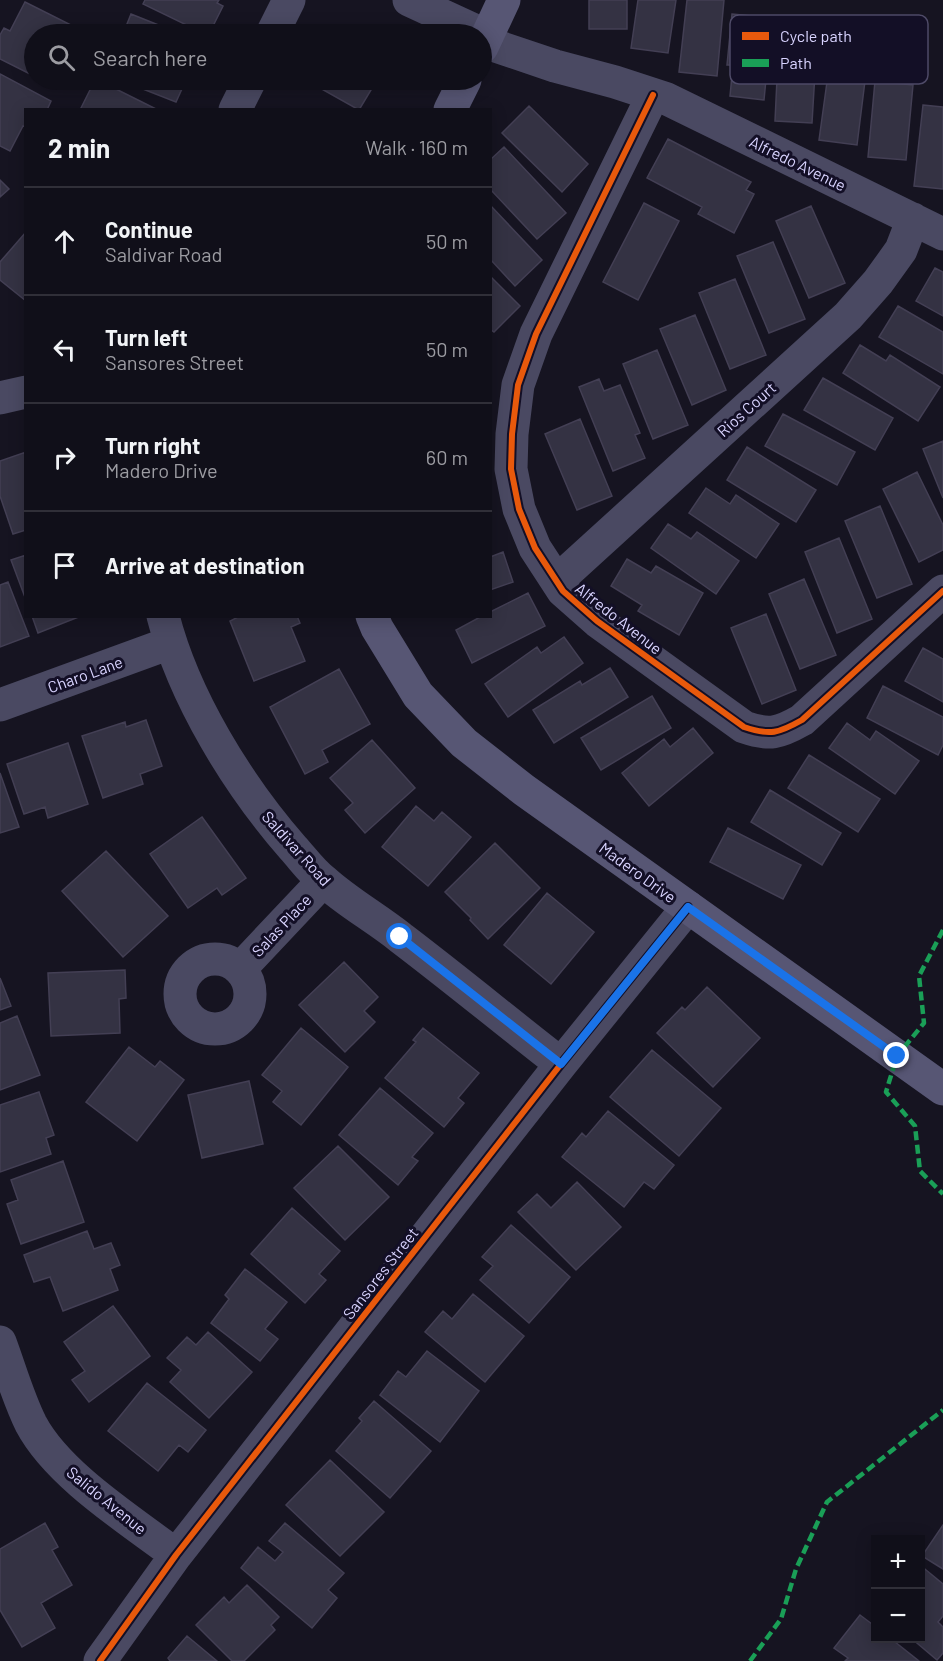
<!DOCTYPE html>
<html lang="en">
<head>
<meta charset="utf-8">
<style>
  :root { --surface:#100f19; --page:#191822; --text:#f1f3f6; --muted:#9c9ca2; --line:#302f38 }
  body { margin:0; font-family:Barlow,sans-serif; background:var(--page); color:var(--text) }
  .controls { position:absolute; right:18px; bottom:18px; display:grid; overflow:hidden; border-radius:0px; box-shadow:0 3px 15px #0003 }
  .controls button { width:54px; height:54px; display:grid; place-items:center; padding:0; border:0; border-bottom:2px solid var(--line); background:var(--surface); color:var(--text); font:30px sans-serif }
  .stop { position:absolute; width:18px; height:18px; margin:-14px; border:4px solid #1a73e8; border-radius:50%; background:#fff }
  .stop.end { background:#1a73e8; border-color:#fff; box-shadow:0 2px 6px #0008 }
  .list { margin:0; padding:0; list-style:none }
  h2 { display:flex; justify-content:space-between; align-items:center; height:78px; margin:0; padding:0 24px; font-size:26px }
  h2 small { font-size:20px; font-weight:400; color:var(--muted) }
  .list li { display:grid; grid-template-columns:39px 1fr auto; gap:18px; align-items:center; box-sizing:border-box; height:108px; padding:0 24px; border-top:2px solid var(--line) }
  .list b { display:block; font-size:22px; white-space:nowrap }
  .list p { margin:0; font-size:20px; white-space:nowrap; color:var(--muted) }
  .list em { font-size:20px; font-style:normal; color:var(--muted) }
  .icon { flex:none; width:33px; height:33px; fill:none; stroke:currentColor; stroke-width:2; stroke-linecap:round; stroke-linejoin:round }
  .map { position:relative; flex:none; width:943px; height:1661px; overflow:hidden }
  .search { position:absolute; background:var(--surface); box-shadow:0 3px 15px #0003; left:24px; top:24px; width:468px; height:66px; display:flex; align-items:center; gap:15px; box-sizing:border-box; padding:0 21px; border-radius:33px; color:var(--muted); font-size:22px }
  .panel { position:absolute; background:var(--surface); box-shadow:0 3px 15px #0003; left:24px; top:108px; width:468px; height:510px; border-radius:0px }
  .map>svg:first-child { display:block }
  .building { fill:#343243; stroke:#433f54; stroke-width:1.5 }
  .lines { fill:none; stroke-linecap:round; stroke-linejoin:round }
  .street { stroke:#4a4962; stroke-width:33 }
  .secondary { stroke:#575674; stroke-width:33 }
  .quiet { stroke:#1a9f57; stroke-width:4.5; stroke-dasharray:9 4.5; stroke-linecap:butt }
  .cycleway-casing { stroke:#130f26; stroke-width:10 }
  .cycleway { stroke:#e8590c; stroke-width:6 }
  .route { stroke:#1a73e8; stroke-width:8 }
  .labels { text-anchor:middle; dominant-baseline:central; stroke-width:6; stroke-linejoin:round; paint-order:stroke }
  .street-label { font-size:16px; fill:#d9d4ff; stroke:#130f26 }
  .key { fill:#130f26; stroke:#4e4a67; stroke-width:1.5 }
  .key-label { font-size:16px; fill:#d9d4ff }
</style>
</head>
<body>
<div class="map">
<svg width="943" height="1661" viewBox="0 0 943 1661">
  <rect width="100%" height="100%" fill="#161421"/>
  <!-- building -->
  <path class="building" d="M145,0h74l-2,3 6,3 -14,28h-4l-62,-30z
    M589,0h38v29h-38z
    M638,0h38l-8,53 -37,-5z
    M687,0h37l-7,76 -38,-4z
    M25,2l60,30 -1,2h-50v42l-34,-17v-24l4,-7 6,3z
    M131,14l50,20h-58z
    M732,14l40,4 -8,82 -34,-4 3,-31h-6z
    M779,37l38,2 -5,84 -37,-2z
    M830,60l37,5 -10,80 -38,-5z
    M0,74l51,27 -4,9h-21v17l-3,-1 -13,25 -10,-5z
    M41,80h21l-5,8z
    M95,80h3l60,30h-78z
    M120,80h66l-10,22z
    M313,80h64l-18,30 -48,-27z
    M875,81l38,4 -7,75 -38,-3z
    M923,105l20,2v82l-29,-3z
    M529,106l59,58 -26,28 -60,-59z
    M668,139l83,43 -5,8 8,4 -20,39 -36,-19 4,-7 -55,-29z
    M504,147l62,66 -29,26 -47,-50v-29z
    M0,180l9,9 -9,8z
    M644,203l35,18 -41,79 -35,-18z
    M490,205l52,55 -27,26 -25,-27z
    M811,206l34,77 -36,15 -33,-77z
    M26,232v69l-26,-21v-18z
    M773,242l32,77 -36,14 -32,-77z
    M935,268l8,4v44l-27,-15z
    M490,276l30,30 -26,26 -4,-3z
    M735,279l31,76 -36,14 -31,-76z
    M898,306l45,26v42l-64,-37z
    M695,315l31,75 -34,15 -32,-76z
    M860,345l26,16 4,-6 50,32 -22,34 -75,-48z
    M657,350l31,75 -35,14 -30,-75z
    M823,378l70,40 -18,32 -71,-40z
    M599,379l5,12 16,-6 20,48 -5,2 10,23 -32,13 -34,-84z
    M783,414l72,38 -18,33 -72,-39z
    M580,419l32,77 -35,14 -32,-76z
    M943,441v57l-20,-49z
    M747,447l69,43 -20,32 -69,-42z
    M26,452v78l-13,4 -13,-38v-35z
    M917,472l26,53v25l-24,12 -36,-73z
    M706,488l24,16 6,-9 43,29 -23,34 -67,-45z
    M880,506l32,78 -35,14 -32,-77z
    M668,524l23,15 6,-7 42,29 -23,33 -65,-46z
    M839,538l33,81 -35,14 -32,-81z
    M503,552l10,30 -23,8v-33z
    M26,555v45l-15,-40z
    M627,559l24,14 5,-7 47,27 -24,42 -41,-24 4,-6 -31,-19z
    M804,579l32,76 -36,14 -31,-75z
    M8,582l21,54 -29,11v-62z
    M528,593l17,33 -73,37 -16,-33 26,-14h8v-4z
    M766,614l30,76 -34,14 -31,-76z
    M32,616h49l-43,17z
    M240,616h57l3,7 -9,4 14,34 -51,20 -24,-60z
    M564,637l19,26 -75,54 -23,-33 52,-37 4,6z
    M923,648l20,11v43l-38,-21z
    M610,668l18,29 -74,46 -21,-33 47,-29 2,4z
    M339,669l31,55 -48,26 6,12 -23,12 -35,-67z
    M883,686l60,31v28l-5,10 -71,-37z
    M652,696l19,32 -70,42 -20,-32z
    M146,720l16,46 -22,8 3,10 -40,14 -21,-62 43,-14 1,5z
    M847,723l23,17 6,-9 43,30 -24,33 -66,-46z
    M693,728l20,25 -64,53 -27,-33 42,-34 6,8z
    M372,740l43,48 -50,45 -20,-23 8,-7 -23,-25z
    M68,743l20,61 -40,14 -3,-11 -21,7 -17,-50z
    M809,755l71,44 -22,33 -70,-44z
    M0,773l19,54 -19,6z
    M770,790l71,43 -19,32 -71,-43z
    M416,806l18,15 8,-9 29,25 -43,49 -46,-39z
    M202,817l44,61 -24,17 -5,-7 -29,20 -38,-54z
    M728,828l73,37 -18,34 -73,-37z
    M495,843l45,45 -52,51 -18,-19 1,-2 -26,-26z
    M106,851l62,65 -45,41 -61,-66z
    M547,893l47,39 -43,52 -47,-39z
    M344,962l34,35 -14,14 11,11 -30,30 -46,-47z
    M125,970l1,28 -7,1 1,34 -69,3 -3,-63z
    M0,978l11,28 -11,4z
    M707,987l53,51 -47,49 -56,-54 25,-26 3,3z
    M17,1016l23,59 -40,15v-67z
    M301,1028l47,39 -47,58 -28,-23 9,-11 -20,-16z
    M423,1028l56,45 -21,25 6,5 -20,24 -59,-49 31,-36 -3,-2z
    M129,1047l26,20 5,-6 24,19 -47,61 -51,-39z
    M652,1050l69,58 -42,48 -69,-59z
    M249,1081l14,63 -61,14 -14,-63z
    M380,1088l53,45 -21,24 6,4 -20,24 -59,-50z
    M39,1092l15,43 -8,3 5,16 -51,18v-67z
    M608,1111l66,54 -20,24 -10,-7 -20,25 -62,-50 20,-24 4,4z
    M338,1146l51,51 -44,43 -51,-52z
    M63,1161l21,61 -63,22 -14,-40 11,-4 -7,-20z
    M577,1182l44,45 -45,43 -58,-58 19,-18 14,14z
    M292,1208l48,43 -21,23 7,6 -21,23 -54,-49z
    M511,1225l59,52 -41,46 -49,-43 13,-14 -11,-9z
    M87,1231l7,18 17,-6 9,22 -10,4 8,21 -55,21 -13,-34 -16,5 -10,-27z
    M245,1269l42,33 -22,27 13,10 -18,22 -49,-38 18,-24 -4,-4z
    M473,1294l51,42 -39,46 -60,-50 18,-21 9,8z
    M113,1306l37,50 -61,46 -17,-22 13,-9 -21,-29z
    M208,1332l44,40 -43,46 -39,-36 11,-12 -14,-12 20,-21 9,8z
    M427,1351l52,40 -39,51 -60,-47 18,-24 8,6z
    M147,1383l59,47 -18,22 -9,-7 -21,26 -50,-40z
    M374,1401l57,50 -41,47 -54,-47 26,-30 -3,-3z
    M330,1460l54,52 -44,44 -54,-51z
    M45,1523l13,24 -6,3 20,35 -31,18 14,25 -33,19 -22,-37v-61z
    M285,1523l59,50 -16,17 9,8 -25,30 -71,-60 17,-21 17,14 8,-9 -14,-11z
    M943,1525v44l-21,-13z
    M920,1565l23,19v32l-5,6 5,5v26l-6,7 -26,-22h9z
    M247,1585l32,32 -8,8 4,5 -31,31h-12l-36,-36 28,-28 5,6z
    M860,1615l16,12v11h14l29,23h-74l3,-3 -14,-10z
    M187,1636l30,25h-47l-2,-3z"/>
  <g class="lines">
    <!-- street -->
    <path class="street" d="M409,0l78,36
      M272,34l17,-34
      M484,42l71,24 60,16 52,17 276,135
      M653,95l-117,239 -18,51 -6,49 -1,35 8,40 16,39 28,43 34,30 147,106c26,9 35,6 58,-7l141,-129
      M235,110l15,-30
      M0,398l26,-6
      M557,581l291,-265 30,-34 23,-32 12,-31
      M163,616c21,82 75,169 130,232 10,11 19,24 31,33 23,21 52,37 77,57 54,41 106,84 160,126
      M0,705l170,-62
      M180 994a35 35 0 1 1 70 0a35 35 0 1 1-70 0Z
      M240,969l83,-88
      M0,1342c10,27 18,56 31,82 27,51 99,96 145,131
      M100,1661l76,-106 385,-491 127,-157"/>
    <!-- secondary -->
    <path class="secondary" d="M482,47l22,-47
      M450,110l15,-30
      M372,616l5,12 41,67 46,48 60,47 419,299"/>
    <!-- quiet -->
    <path class="quiet" d="M943,930l-24,46 5,47 -27,33 -11,36 29,34 5,45 23,23
      M750,1661l31,-42 15,-50 31,-67 116,-92"/>
    <!-- cycleway casing -->
    <g class="cycleway-casing">
      <path id="cycleway" d="M653,95l-117,239 -18,51 -6,49 -1,35 8,40 16,39 28,43 34,30 147,106c26,9 35,6 58,-7l141,-129
        M100,1661l76,-106 385,-491 127,-157"/>
    </g>
    <!-- cycleway -->
    <use href="#cycleway" class="cycleway"/>
  </g>
  <g class="lines">
    <!-- route -->
    <path class="route" d="M400,937l161,127 127,-157 209,149"/>
  </g>
  <g class="labels">
    <!-- street labels -->
    <g class="street-label">
      <text transform="translate(798 163) rotate(26)">Alfredo Avenue</text>
      <text transform="translate(746 409) rotate(-42)">Rios Court</text>
      <text transform="translate(619 618) rotate(38)">Alfredo Avenue</text>
      <text transform="translate(85 674) rotate(-20)">Charo Lane</text>
      <text transform="translate(297 848) rotate(48)">Saldivar Road</text>
      <text transform="translate(638 872) rotate(36)">Madero Drive</text>
      <text transform="translate(281 925) rotate(-47)">Salas Place</text>
      <text transform="translate(380 1273) rotate(-52)">Sansores Street</text>
      <text transform="translate(107 1500) rotate(39)">Salido Avenue</text>
    </g>
  </g>
  <!-- legend -->
  <rect x="730" y="15" width="198" height="69" rx="9" class="key"/>
  <rect x="742" y="32" width="27" height="8" fill="#e8590c"/>
  <rect x="742" y="59" width="27" height="8" fill="#1a9f57"/>
  <g class="key-label">
    <text x="780" y="42">Cycle path</text>
    <text x="780" y="69">Path</text>
  </g>
</svg>
<div class="controls">
<button>+</button>
<button>−</button>
</div>
<div class="stop" style="left:400px;top:937px"></div>
<div class="stop end" style="left:897px;top:1056px"></div>
<div class="search"><svg class="icon" aria-label="search" viewBox="0 0 24 24"><circle cx="10" cy="10" r="6"/><path d="M15 15l6 6"/></svg>Search here</div>
<section class="panel">
<h2>2 min<small>Walk · 160 m</small></h2>
<ul class="list">
<li><svg class="icon" aria-label="ahead" viewBox="0 0 24 24"><path d="M12 20V5M6 11l6-6 6 6"/></svg><div><b>Continue</b><p>Saldivar Road</p></div><em>50 m</em></li>
<li><svg class="icon" aria-label="left" viewBox="0 0 24 24"><path d="M17 20v-9H6M10 6l-5 5 5 5"/></svg><div><b>Turn left</b><p>Sansores Street</p></div><em>50 m</em></li>
<li><svg class="icon" aria-label="right" viewBox="0 0 24 24"><path d="M7 20v-9h11M14 6l5 5-5 5"/></svg><div><b>Turn right</b><p>Madero Drive</p></div><em>60 m</em></li>
<li><svg class="icon" aria-label="arrive" viewBox="0 0 24 24"><path d="M6 21V4h12l-3 4 3 4H6"/></svg><div><b>Arrive at destination</b></div></li>
</ul>
</section>
</div>
</body>
</html>
